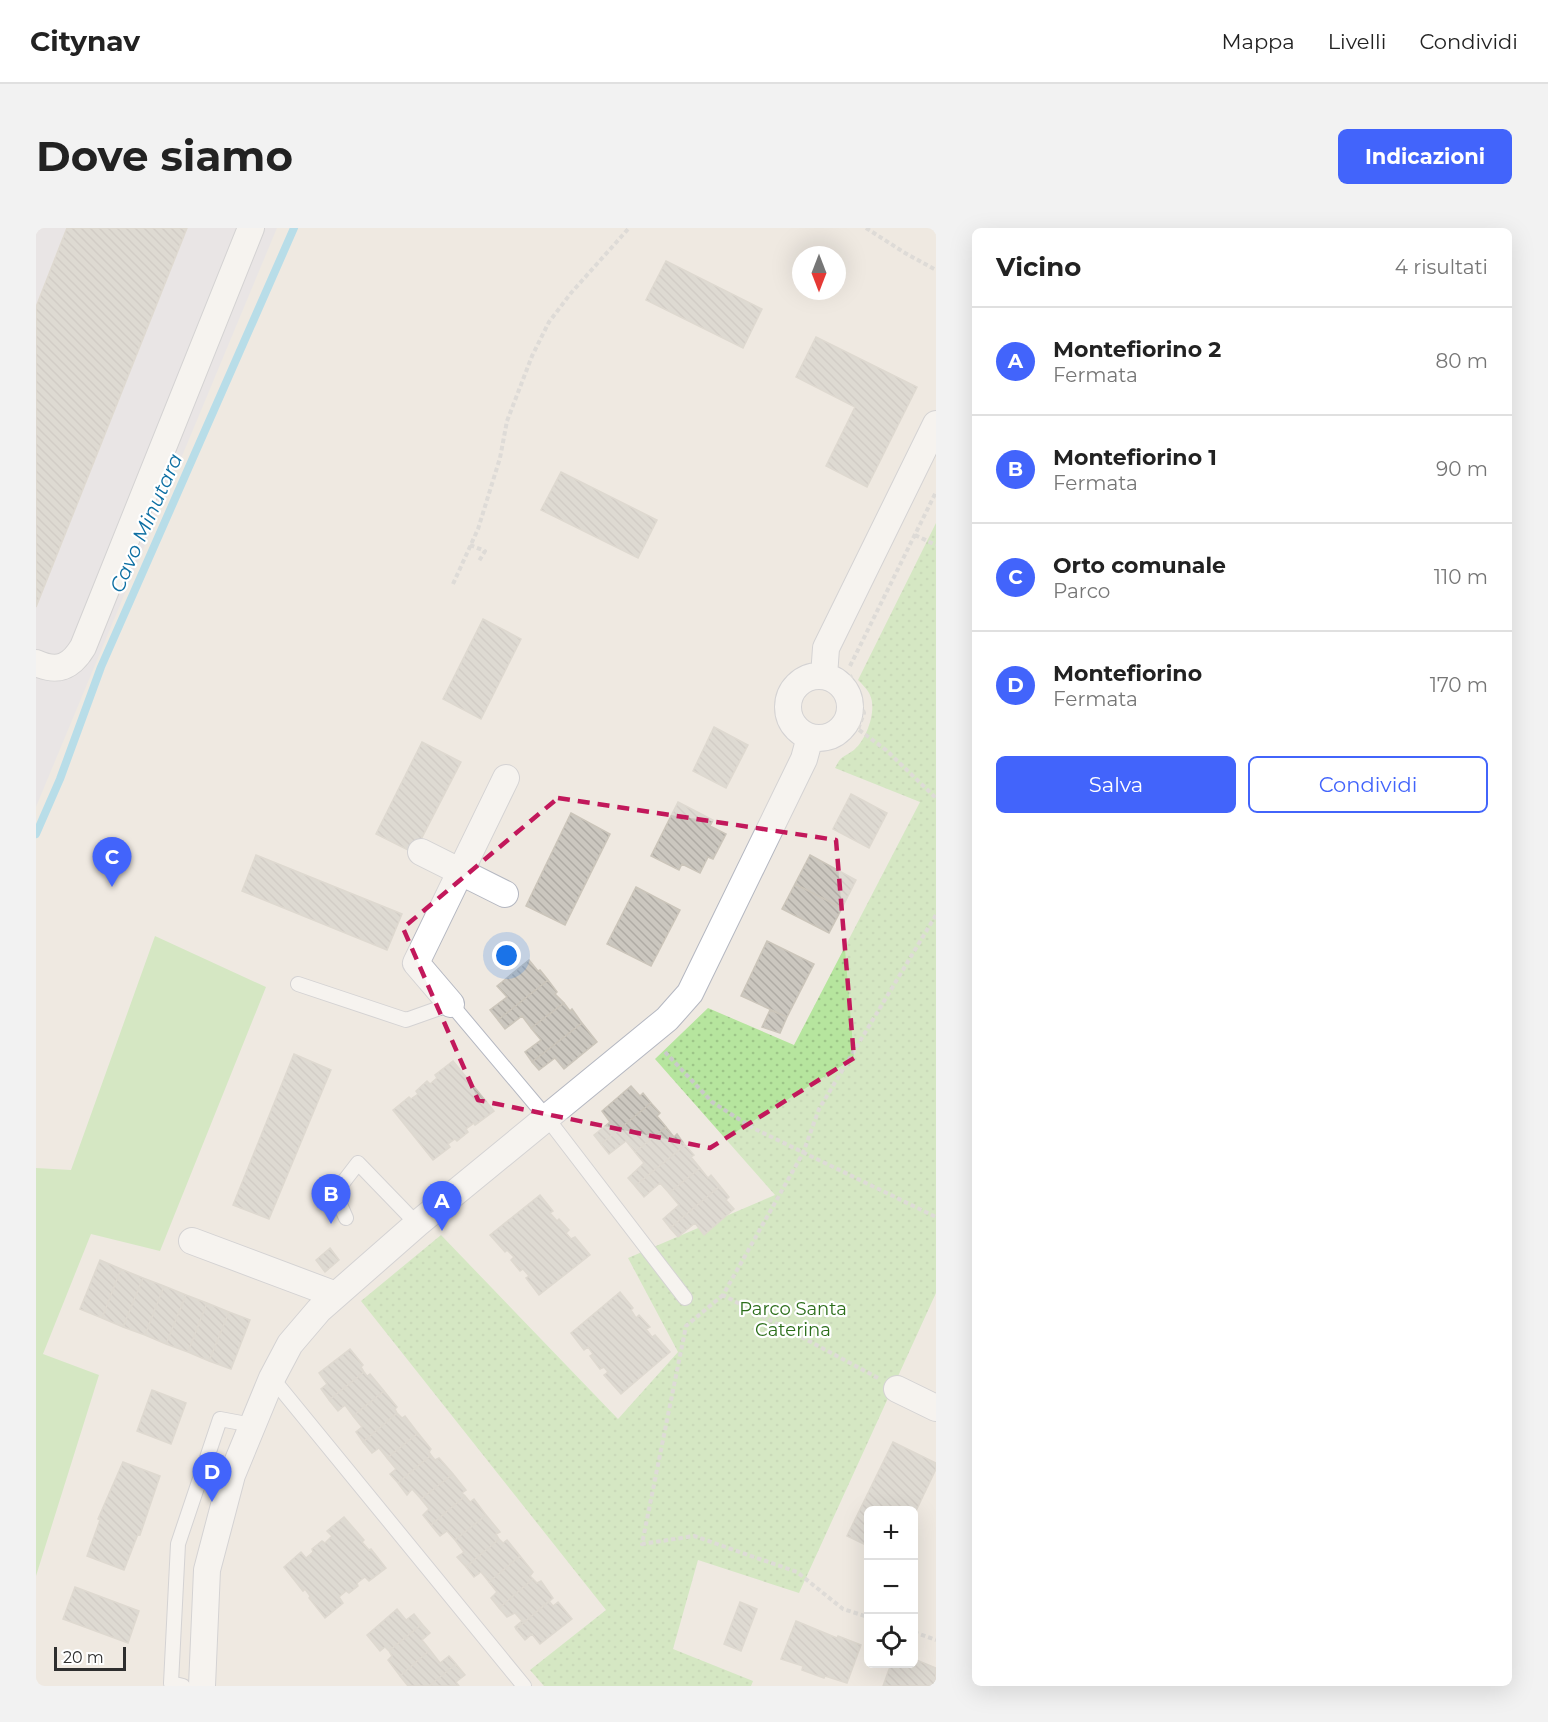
<!DOCTYPE html>
<html lang="it">
<head>
<meta charset="utf-8">
<style>
  :root { --surface:#fff; --page:#f2f2f2; --text:#222; --muted:#767676; --line:#e0e0e0; --accent:#4264fb }
  body { margin:0; font-family:Montserrat,sans-serif; background:var(--page); color:var(--text) }
  .controls { position:absolute; right:18px; bottom:18px; display:grid; overflow:hidden; border-radius:9px; box-shadow:0 6px 24px #0002 }
  .controls button { width:54px; height:54px; display:grid; place-items:center; padding:0; border:0; border-bottom:2px solid var(--line); background:var(--surface); color:var(--text); font:30px sans-serif }
  .compass { position:absolute; left:756px; top:18px; width:54px; height:54px; border-radius:50%; background:var(--surface); box-shadow:0 6px 24px #0002; rotate:180deg }
  .scale { position:absolute; left:18px; bottom:15px; width:72px; box-sizing:border-box; padding-left:6px; border:3px solid #2e2e2e; border-top:0; font-size:16px; line-height:21px; white-space:nowrap; color:#2e2e2e; -webkit-text-stroke:4px #fff; paint-order:stroke }
  .you { position:absolute; left:471px; top:728px; width:21px; height:21px; margin:-15px; border:4px solid #fff; border-radius:50%; background:#1a73e8; box-shadow:0 0 0 9px #1a73e833 }
  .badge { display:grid; place-items:center; width:39px; height:39px; border-radius:50%; background:var(--accent); color:#fff; font-size:20px; font-weight:700 }
  .pin { position:absolute; translate:-50% -50px; filter:drop-shadow(0 2px 3px #0008) }
  .pin::after { content:''; position:absolute; top:32px; width:21px; height:18px; background:inherit; clip-path:polygon(0 0,100% 0,50% 100%) }
  .list { margin:0; padding:0; list-style:none }
  h2 { display:flex; justify-content:space-between; align-items:center; height:78px; margin:0; padding:0 24px; font-size:26px }
  h2 small { font-size:20px; font-weight:400; color:var(--muted) }
  .list li { display:grid; grid-template-columns:39px 1fr auto; gap:18px; align-items:center; box-sizing:border-box; height:108px; padding:0 24px; border-top:2px solid var(--line) }
  .list b { display:block; font-size:22px; white-space:nowrap }
  .list p { margin:0; font-size:20px; white-space:nowrap; color:var(--muted) }
  .list em { font-size:20px; font-style:normal; color:var(--muted) }
  .actions { display:flex; gap:12px; padding:18px 24px }
  .actions a { flex:1; padding:14px 0; border:2px solid var(--accent); border-radius:9px; text-align:center; font-size:21px; color:var(--accent) }
  .actions .main { background:var(--accent); color:#fff }
  .icon { flex:none; width:33px; height:33px; fill:none; stroke:currentColor; stroke-width:2; stroke-linecap:round; stroke-linejoin:round }
  .map { position:relative; flex:none; width:900px; height:1458px; overflow:hidden; border-radius:9px }
  header { display:flex; align-items:center; gap:36px; box-sizing:border-box; height:84px; padding:0 30px; background:var(--surface); border-bottom:2px solid var(--line) }
  header strong { font-size:28px }
  nav { display:flex; gap:33px; margin-inline-start:auto; font-size:21px }
  .intro { display:flex; align-items:center; justify-content:space-between; box-sizing:border-box; height:144px; padding:0 36px }
  h1 { margin:0; font-size:42px }
  .button { padding:15px 27px; border-radius:9px; background:var(--accent); color:#fff; font-size:21px; font-weight:700 }
  main { display:flex; gap:36px; padding:0 36px }
  aside { flex:1; background:var(--surface); border-radius:9px; box-shadow:0 6px 24px #0002 }
  .map>svg:first-child { display:block }
  .industrial { fill:#e3e1e8 }
  .grass { fill:#b6e59e }
  .park { fill:url(#park-dots) }
  .lines { fill:none; stroke-linecap:round; stroke-linejoin:round }
  .stream { stroke:#75cff0; stroke-width:8 }
  .building { fill:url(#building-back-hatch); stroke:#cbc5ba; stroke-width:1.5 }
  .service-casing { stroke:#b4b7c1; stroke-width:16 }
  .minor-casing { stroke:#b4b7c1; stroke-width:28 }
  .path { stroke:#c9c9c9; stroke-width:4; stroke-dasharray:4.5 3; stroke-linecap:butt }
  .service { stroke:#fff; stroke-width:14 }
  .minor { stroke:#fff; stroke-width:26 }
  .marked { fill:none; stroke:#c2185b; stroke-width:4.5; stroke-dasharray:12 8; stroke-linejoin:round }
  .labels { text-anchor:middle; dominant-baseline:central; stroke-width:4.5; stroke-linejoin:round; paint-order:stroke }
  .park-label { font-size:18px; fill:#2c6e1b; stroke:#fff }
  .water-label { font-size:20px; font-style:italic; fill:#0d6fa3; stroke:#fff }
</style>
</head>
<body>
<header>
<strong>Citynav</strong>
<nav><a>Mappa</a><a>Livelli</a><a>Condividi</a></nav>
</header>
<div class="intro"><h1>Dove siamo</h1><a class="button">Indicazioni</a></div>
<main>
<div class="map">
<svg width="900" height="1458" viewBox="0 0 900 1458">
  <defs>
    <pattern id="park-dots" width="8" height="8" patternUnits="userSpaceOnUse" patternTransform="scale(1.5)"><rect width="8" height="8" fill="#b6e59e"/><path d="M2 2h.1M6 6h.1" fill="none" stroke="#9dc588" stroke-width="1.8" stroke-linecap="round"/></pattern>
    <pattern id="building-back-hatch" width="6" height="6" patternUnits="userSpaceOnUse" patternTransform="scale(1.5)"><rect width="6" height="6" fill="#cbc7bf"/><path d="M-1 5l2 2M0 0l6 6M5-1l2 2" fill="none" stroke="#afaba4"/></pattern>
  </defs>
  <rect width="100%" height="100%" fill="#efe9e1"/>
  <!-- industrial -->
  <path class="industrial" d="M0,0h241l-241,579z"/>
  <!-- grass -->
  <path class="grass" d="M119,708l111,51 -106,264 -69,-17 -48,120 56,21 -63,201v-408l35,2z"/>
  <!-- park -->
  <path class="park" d="M900,295v770l-137,300 -101,-33 -25,89 80,32 -2,5h-207l-14,-16 76,-60 -245,-309 80,-66 177,184 60,-67 -50,-94 147,-63 -120,-136 53,-51 86,37 126,-243 -85,-34c7,-14 9,-10 20,-19 12,-11 22,-39 15,-54 -2,-5 -8,-11 -12,-15z"/>
  <g class="lines">
    <!-- stream -->
    <path class="stream" d="M0,606l24,-55 41,-112 193,-439"/>
  </g>
  <!-- building -->
  <path class="building" d="M31,0h120l-151,379v-300z
    M630,33l96,48 -19,39 -97,-48z
    M780,109l101,50 -50,100 -41,-21 29,-59 -59,-30z
    M525,244l96,48 -19,38 -97,-48z
    M447,391l38,20 -40,80 -38,-20z
    M678,499l34,18 -22,43 -33,-17z
    M386,514l39,20 -47,91 -38,-19z
    M815,566l36,19 -18,35 -36,-19z
    M642,574l35,18 -3,6 16,8 -13,25 -5,-2 -8,16 -18,-9 -3,6 -28,-14z
    M535,585l39,21 -45,91 -39,-19z
    M220,627l146,59 -15,36 -145,-59z
    M774,627l46,25 -14,28 -47,-24z
    M759,656l47,24 -13,25 -47,-24z
    M600,659l44,23 -29,56 -44,-22z
    M731,713l47,23 -27,53 -46,-21z
    M493,732l9,11 2,-1 8,10 -50,40 -8,-10 17,-13 -10,-11z
    M512,752l9,12 -2,2 9,9 -33,25 -9,-12 -17,13 -7,-9z
    M528,775l6,8 2,-2 10,14 -50,39 -7,-10 16,-12 -10,-12z
    M734,782l17,7 -7,16 -18,-6z
    M546,795l15,19 -33,27 -9,-11 -16,12 -7,-8z
    M258,826l37,16 -62,149 -36,-14z
    M417,833l41,50 -19,14 -1,-2 -8,6 2,3 -11,9 -2,-2 -7,5 2,3 -17,13 -40,-50 16,-13 2,2 7,-5 -2,-3 11,-10 3,3 7,-6 -2,-3z
    M595,858l9,10 3,-3 8,10 -50,41 -7,-9 16,-13 -8,-11z
    M615,875l9,10 -3,3 9,11 -31,25 -9,-11 -17,13 -8,-10z
    M630,899l8,10 3,-3 8,11 -50,41 -7,-8 16,-15 -9,-11z
    M649,917l9,10 -3,2 9,11 -31,25 -9,-10 -16,14 -9,-11z
    M664,940l8,10 3,-3 9,11 -50,42 -7,-9 16,-14 -10,-12z
    M684,958l9,11 -3,3 8,9 -30,26 -9,-12 -17,14 -8,-9z
    M504,967l13,16 -3,2 7,8 2,-2 10,11 -3,3 5,6 4,-2 15,18 -51,40 -13,-17 3,-2 -6,-7 -3,2 -9,-11 3,-3 -7,-7 -2,2 -15,-17z
    M294,1020l9,12 -14,12 -9,-12z
    M64,1032l21,9 -19,49 -22,-9z
    M85,1041l22,9 -20,49 -21,-9z
    M107,1050l21,8 -19,49 -22,-8z
    M128,1058l22,9 -20,49 -21,-9z
    M584,1064l13,16 -2,2 5,8 3,-3 11,12 -4,2 6,8 3,-2 15,17 -49,42 -17,-19 4,-3 -4,-5 -4,2 -10,-13 3,-2 -5,-7 -4,3 -13,-17z
    M150,1067l21,8 -19,49 -22,-8z
    M171,1075l22,9 -20,49 -21,-9z
    M193,1084l21,8 -19,49 -22,-8z
    M314,1121l13,16 -2,2 3,5 -35,28 -8,-11 6,-5 -8,-11z
    M328,1144l3,4 3,-2 14,17 -31,25 -8,-11 -7,6 -9,-11z
    M116,1162l34,13 -15,41 -34,-13z
    M348,1163l13,16 -2,2 2,4 -34,29 -7,-10 6,-5 -9,-11z
    M361,1185l5,5 3,-2 13,17 -31,25 -8,-10 -7,5 -9,-11z
    M382,1205l13,16 -2,3 2,3 -33,28 -8,-9 6,-5 -9,-11z
    M857,1214l43,21v6l-22,46v-5h-46v36l-21,-10z
    M395,1227l4,5 4,-2 14,16 -32,25 -9,-10 -5,6 -9,-12z
    M87,1234l37,14 -20,59 -2,-1 -14,36 -37,-14 13,-36 -2,-1z
    M417,1246l13,16 -4,3 3,3 -34,29 -8,-10 6,-6 -8,-10z
    M429,1268l5,6 4,-3 12,16 -31,25 -8,-9 -7,5 -9,-11z
    M450,1287l14,17 -4,2 3,5 -33,28 -9,-10 7,-5 -9,-12z
    M308,1289l20,23 -2,2 7,8 2,-1 15,19 -17,13 -4,-4 -8,6 1,3 -9,7 -3,-2 -7,6 4,6 -18,15 -16,-20 1,-2 -5,-7 -2,2 -19,-24 17,-15 5,6 7,-6 -1,-3 10,-8 3,2 7,-7 -5,-5z
    M463,1311l4,4 4,-3 13,16 -31,26 -8,-10 -7,5 -8,-10z
    M484,1328l13,16 -3,4 3,3 -34,29 -8,-10 6,-6 -8,-10z
    M497,1351l4,4 4,-2 12,17 -37,31 -1,-2 7,-6 -7,-8 -8,4 -8,-9z
    M39,1359l64,24 -11,32 -65,-24z
    M513,1373l4,5 5,-4 14,17 -32,25 -8,-10 -7,6 -9,-11z
    M704,1374l17,7 -16,42 -17,-7z
    M361,1381l9,11 8,-6 8,10 -33,27 -4,-4 -5,4 -13,-16z
    M760,1393l41,17 1,-2 23,9 -14,38 -22,-7 -1,2 -22,-8 1,-4 -22,-7z
    M386,1396l8,9 -8,7 8,10 -30,26 -12,-16 4,-4 -3,-5z
    M394,1422l10,13 9,-7 7,8 -27,22h-21l-8,-10z
    M878,1431l22,9 -1,18h-52l8,-22h23z
    M420,1436l9,11 -9,7 3,4h-30z"/>
  <g class="lines">
    <!-- service casing -->
    <g class="service-casing">
      <path id="service" d="M262,756l108,36 45,-16 96,114 138,180
        M310,990l-11,-25 23,-30 59,61
        M236,1150l252,308
        M147,1458l-12,-3 7,-139 42,-125 32,6"/>
    </g>
    <!-- minor casing -->
    <g class="minor-casing">
      <path id="minor" d="M0,435c22,10 35,4 47,-16l168,-419
        M752 479a31 31 0 1 1 62 0a31 31 0 1 1-62 0Z
        M788,448l2,-28 110,-224
        M385,624l84,42
        M415,776l-35,-41 90,-185
        M156,1013l144,54
        M861,1161l39,19
        M166,1458l5,-116 25,-95 40,-97 18,-34 29,-34 98,-86 250,-205 23,-26 114,-234 6,-22"/>
    </g>
    <!-- path -->
    <path class="path" d="M830,0l39,25 31,17
      M879,307l21,10
      M434,317l15,6 -6,10
      M417,356l25,-55 22,-71 7,-37 25,-65 17,-34 22,-29 58,-65
      M814,438l86,-174
      M814,447l14,38 -6,16
      M811,493l39,29 50,48
      M629,824l47,50 41,26 183,89
      M687,1067l-37,31 -44,218 52,-8 103,36 46,37 25,8
      M842,1150l-155,-83 80,-142 16,-44 117,-194
      M878,1404l22,8"/>
    <!-- service -->
    <use href="#service" class="service"/>
    <!-- minor -->
    <use href="#minor" class="minor"/>
  </g>
  <!-- marked area -->
  <path d="M0 0H900V1458H0ZM522,570l278,42 18,218 -144,90 -232,-48 -75,-172z" fill="#efe9e1" fill-opacity=".55" fill-rule="evenodd"/>
  <path class="marked" d="M522,570l278,42 18,218 -144,90 -232,-48 -75,-172z"/>
  <g class="labels">
    <!-- park labels -->
    <g class="park-label">
      <text x="757" y="1081">Parco Santa<tspan x="757" dy="21">Caterina</tspan></text>
    </g>
    <!-- water labels -->
    <g class="water-label">
      <text transform="translate(110 295) rotate(-66)">Cavo Minutara</text>
    </g>
  </g>
</svg>
<div class="controls">
<button>+</button>
<button>−</button>
<button><svg class="icon" aria-label="locate" viewBox="0 0 24 24"><circle cx="12" cy="12" r="6"/><path d="M12 2v4M12 18v4M2 12h4M18 12h4"/></svg></button>
</div>
<svg class="compass" viewBox="-18 -18 36 36"><path d="M0-13l5 13h-10z" fill="#e53935"/><path d="M0 13l5-13h-10z" fill="#767676"/></svg>
<div class="scale">20 m</div>
<div class="you"></div>
<div class="pin badge" style="left:406px;top:1003px">A</div>
<div class="pin badge" style="left:295px;top:996px">B</div>
<div class="pin badge" style="left:76px;top:659px">C</div>
<div class="pin badge" style="left:176px;top:1274px">D</div>
</div>
<aside>
<h2>Vicino<small>4 risultati</small></h2>
<ul class="list">
<li><span class="badge">A</span><div><b>Montefiorino 2</b><p>Fermata</p></div><em>80 m</em></li>
<li><span class="badge">B</span><div><b>Montefiorino 1</b><p>Fermata</p></div><em>90 m</em></li>
<li><span class="badge">C</span><div><b>Orto comunale</b><p>Parco</p></div><em>110 m</em></li>
<li><span class="badge">D</span><div><b>Montefiorino</b><p>Fermata</p></div><em>170 m</em></li>
</ul>
<div class="actions"><a class="main">Salva</a><a>Condividi</a></div>
</aside>
</main>
</body>
</html>
